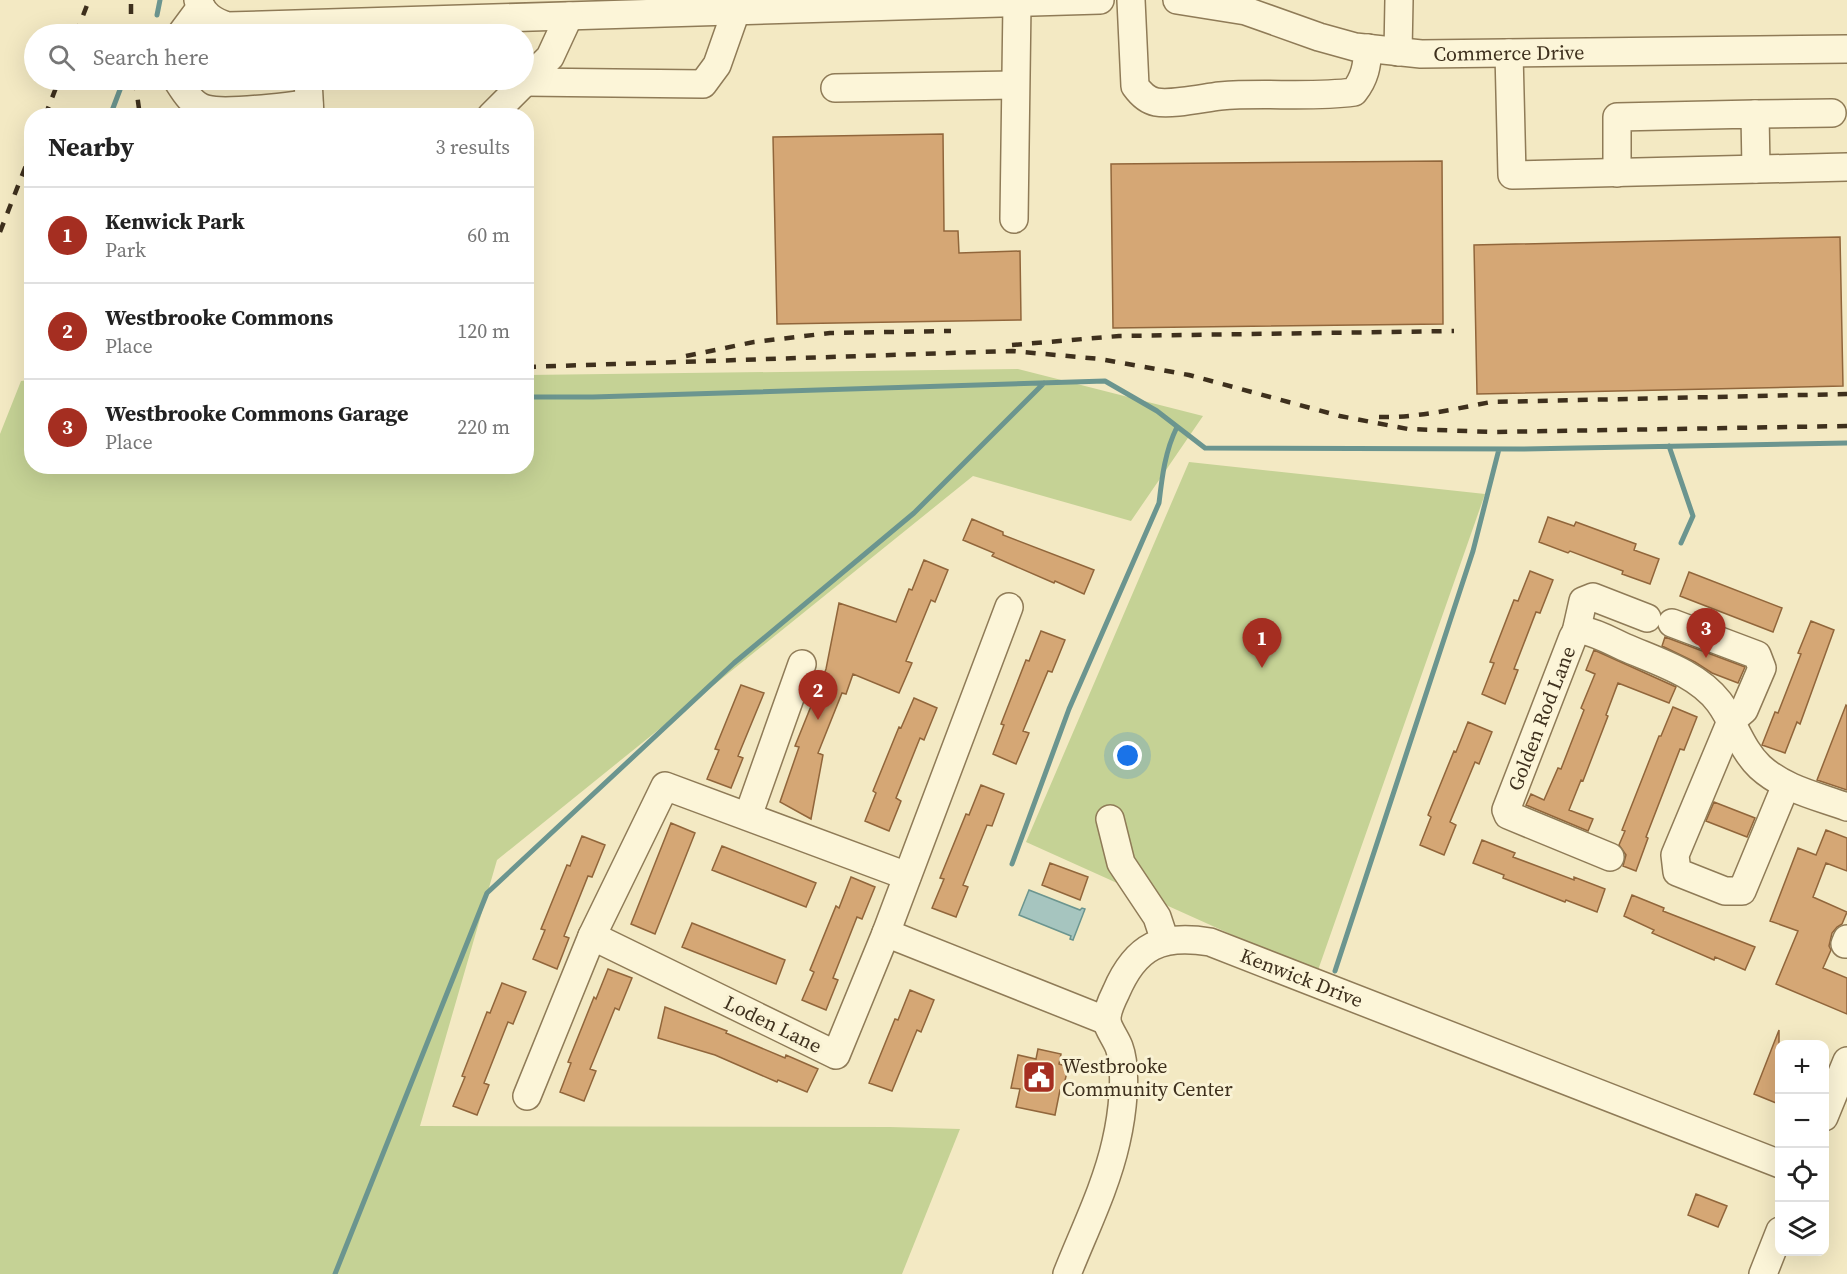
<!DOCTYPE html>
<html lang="en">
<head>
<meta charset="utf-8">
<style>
  :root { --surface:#fff; --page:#f6f6f6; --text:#222; --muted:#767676; --line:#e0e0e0; --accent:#a52e21 }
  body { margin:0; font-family:"Source Serif 4",serif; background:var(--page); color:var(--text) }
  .controls { position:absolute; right:18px; bottom:18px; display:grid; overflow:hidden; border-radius:12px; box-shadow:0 6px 24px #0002 }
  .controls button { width:54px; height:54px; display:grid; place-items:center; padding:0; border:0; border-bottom:2px solid var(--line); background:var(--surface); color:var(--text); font:30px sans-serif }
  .you { position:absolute; left:1128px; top:756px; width:21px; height:21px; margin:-15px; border:4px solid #fff; border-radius:50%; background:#1a73e8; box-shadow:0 0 0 9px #1a73e833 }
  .badge { display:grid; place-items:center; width:39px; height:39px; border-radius:50%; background:var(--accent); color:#fff; font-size:20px; font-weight:700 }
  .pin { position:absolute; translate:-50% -50px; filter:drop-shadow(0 2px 3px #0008) }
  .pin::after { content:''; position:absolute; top:32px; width:21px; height:18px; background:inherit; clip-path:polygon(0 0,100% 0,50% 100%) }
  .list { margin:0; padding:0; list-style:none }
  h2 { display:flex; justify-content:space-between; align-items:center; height:78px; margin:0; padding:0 24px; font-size:26px }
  h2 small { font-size:20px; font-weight:400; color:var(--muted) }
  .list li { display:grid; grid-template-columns:39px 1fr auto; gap:18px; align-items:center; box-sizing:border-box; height:96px; padding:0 24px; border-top:2px solid var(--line) }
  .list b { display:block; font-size:22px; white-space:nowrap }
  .list p { margin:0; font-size:20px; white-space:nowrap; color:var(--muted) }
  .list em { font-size:20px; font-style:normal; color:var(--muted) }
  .icon { flex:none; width:33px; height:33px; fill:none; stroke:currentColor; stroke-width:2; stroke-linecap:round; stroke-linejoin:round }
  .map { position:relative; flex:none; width:1847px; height:1274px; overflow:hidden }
  .search { position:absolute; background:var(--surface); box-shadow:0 6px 24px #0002; left:24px; top:24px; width:510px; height:66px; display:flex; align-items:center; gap:15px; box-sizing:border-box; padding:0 21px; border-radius:33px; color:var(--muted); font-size:22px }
  .panel { position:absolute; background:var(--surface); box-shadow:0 6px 24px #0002; left:24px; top:108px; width:510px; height:366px; border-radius:24px }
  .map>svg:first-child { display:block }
  .green { fill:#c5d295 }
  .water { fill:#a6c5bf; stroke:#6b958f; stroke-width:1.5 }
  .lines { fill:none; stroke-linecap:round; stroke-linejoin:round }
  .stream { stroke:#6b958f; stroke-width:5 }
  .building { fill:#d5a775; stroke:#91663b; stroke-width:1.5 }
  .minor-casing { stroke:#8f7b57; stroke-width:30 }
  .minor { stroke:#fcf5d8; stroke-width:27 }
  .rail { stroke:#3e301d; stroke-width:4.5; stroke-dasharray:10 10; stroke-linecap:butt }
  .labels { text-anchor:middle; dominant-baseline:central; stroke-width:6; stroke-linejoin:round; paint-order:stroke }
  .street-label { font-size:20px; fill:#3e301d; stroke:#f9f2d4 }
  .poi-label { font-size:20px; fill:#3e301d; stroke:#f9f2d4; text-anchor:start }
</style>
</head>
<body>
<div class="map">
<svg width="1847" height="1274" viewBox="0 0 1847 1274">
  <rect width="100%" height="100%" fill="#f3e9c3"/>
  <!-- green -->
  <path class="green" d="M1018,369l185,47 -72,105 -158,-45 -476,384 -77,266 470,1 70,2 -58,145h-902v-840l21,-53 10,-1 1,86h494l1,-91z
    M1189,462l296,32 -168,479 -291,-131z"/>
  <!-- water -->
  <path class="water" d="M1029,890l51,20 2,-2 3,1 -12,31 -3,-1 1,-3 -52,-21z"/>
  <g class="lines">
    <!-- stream -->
    <path class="stream" d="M157,15l3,-15
      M110,116l11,-29
      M526,397h67l512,-16 52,30 48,37 316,1 326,-6
      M1669,446l24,70 -12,27
      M1012,864l57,-155 90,-206c3,-26 6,-52 18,-76
      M1335,971l138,-420 26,-102
      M335,1274l152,-381 247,-230 180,-150 130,-130"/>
  </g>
  <!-- building -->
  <path class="building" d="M943,134l1,97h14l1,22 61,-2 1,69 -244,4 -4,-187z
    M1442,161l1,163 -330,4 -2,-164z
    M1840,237l3,149 -366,8 -3,-149z
    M1548,517l26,9 2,-4 60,22 -2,6 25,9 -9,25 -28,-10 1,-3 -53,-20 -2,2 -29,-11z
    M972,519l31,13v3l91,35 -10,24 -29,-13 -1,2 -62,-27 2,-3 -31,-13z
    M924,560l24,10 -13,32 -4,-2 -25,61 6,2 -13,30 -46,-19 -7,20 -4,-1 -24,60 5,2 -12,64 -31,-17 19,-55 -4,-1 31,-77 13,-66 57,19 13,-33 3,1z
    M1530,571l23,9 -13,33 -4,-1 -22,57 4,1 -13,34 -23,-10 12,-31 -4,-1 24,-62 4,1z
    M1689,572l93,36 -9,24 -93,-36z
    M1811,621l23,9 -34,94 -3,-2 -12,31 -23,-8 13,-33 3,1 23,-59 -3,-1z
    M1041,631l24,9 -13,32 -4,-1 -25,60 6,2 -13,31 -23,-10 11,-29 -3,-1 25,-64 3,1z
    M1665,637l80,30 -7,16 -26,-10 -17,-11 -33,-16z
    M1594,650l82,37 -7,16 -51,-20 -12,32 2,1 -25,65 -2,-1 -12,30 24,9 -5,12 -62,-26 5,-11 13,6 14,-32 3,1 23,-59 -3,-2 14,-34 -9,-4z
    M741,685l23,8 -26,63 5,2 -12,30 -24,-9 12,-29 -4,-1z
    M914,698l23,10 -13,32 -4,-2 -24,60 5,3 -12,30 -24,-10 11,-28 -3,-2 26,-64 2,1z
    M1846,705l1,1v84l-30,-10z
    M1673,707l24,10 -13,33 -4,-1 -34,88 2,1 -12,33 -13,-5 3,-11 -7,-10 6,-14 -3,-1 37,-94h2z
    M1468,722l24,10 -13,32 -4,-2 -25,60 6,3 -12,30 -24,-10 11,-28 -3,-2 26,-64 2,1z
    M981,785l23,9 -12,32 -5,-1 -24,60 5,2 -12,30 -24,-9 12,-29 -4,-1 26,-64 3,1z
    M1714,802l41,16 -8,19 -41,-16z
    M671,823l24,10 -40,101 -24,-10z
    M1826,830l21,8v33l-21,-8 -13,34 34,15 -5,12 -5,3 -5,6 -3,13 2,4 -8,18 24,10v36l-71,-30 22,-53 -28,-10 28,-73 18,7z
    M582,836l23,9 -13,32 -4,-1 -24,60 5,2 -12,31 -24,-10 12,-29 -4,-1 26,-64 3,1z
    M1482,840l33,13 -2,4 61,23v-3l31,12 -8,23 -31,-12 -1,2 -62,-24 1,-3 -31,-12z
    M722,846l94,37 -10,24 -94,-37z
    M1050,863l38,14 -8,23 -38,-15z
    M851,877l24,10 -13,32 -5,-2 -24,61 5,2 -12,30 -24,-10 12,-28 -4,-2 26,-64 3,2z
    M1632,895l32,13 -1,3 92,36 -10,23 -30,-13 -1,3 -62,-27 2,-3 -30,-14z
    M692,923l93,37 -9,24 -94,-37z
    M608,969l24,9 -13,32 -4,-2 -25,61 6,2 -12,30 -24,-9 11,-29 -3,-1 26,-65 2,2z
    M502,983l24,9 -13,32 -5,-2 -24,61 5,2 -12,30 -24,-9 12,-29 -3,-1 25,-64 3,1z
    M910,990l24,10 -13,32 -4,-2 -25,61 -23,-8 26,-64 3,1z
    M665,1007l62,24 -1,2 59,25 1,-3 32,14 -11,23 -29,-12 -1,2 -62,-27 -57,-17z
    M1779,1030v63l-3,10 -22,-9z
    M1038,1049l23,5 -2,10 9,3 -5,23h-3l-5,25 -39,-8 4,-18 -9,-1 7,-33 18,4z
    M1696,1194l31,12 -9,21 -30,-12z"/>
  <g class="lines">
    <!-- minor casing -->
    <g class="minor-casing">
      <g id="minor">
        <path d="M198,0c5,15 15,21 29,26l873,-26"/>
        <path d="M1131,0l4,86c5,7 11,14 21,16 16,3 47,-4 64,-6 45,-4 89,2 134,-4 11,-14 13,-26 14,-44"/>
        <path id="s1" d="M1177,0l69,11 73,26 36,10 66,7 426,-5"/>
        <path d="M181,34l20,-27"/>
        <path d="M1398,52l1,-52"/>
        <path d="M1509,53l3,122 335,-8"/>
        <path d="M177,80c7,11 15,25 29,29 21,6 78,-3 103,-5"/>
        <path d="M308,80l2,36"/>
        <path d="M525,82l178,2 14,-19 19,-54"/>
        <path d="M835,88l179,-3"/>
        <path d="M1755,114l77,-1"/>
        <path d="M491,116l59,-59 19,-41"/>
        <path d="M1617,173v-56l138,-3 1,55"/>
        <path d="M1014,219l3,-216"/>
        <path d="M1009,607l-123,326 221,88"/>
        <path d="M1672,623l85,32 5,13 -18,42 -13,11 -56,134 2,17 48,19h17l44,-106"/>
        <path d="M1576,632l7,-31 10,-4 54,21"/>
        <path d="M748,816l54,-152"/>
        <path d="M1110,819l11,44 36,54 8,24"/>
        <path id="s2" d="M1610,857l-102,-42 -2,-5 67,-173 3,-5 6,-2c15,3 29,11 42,17 32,14 73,26 95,55 15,20 22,47 41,65 24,22 57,29 87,40"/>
        <path d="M886,933l-50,122 -244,-119 73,-150 242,90"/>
        <path d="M1845,944l2,-5"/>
        <path d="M527,1096l65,-160"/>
        <path d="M1824,1117l23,-56"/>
        <path id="s3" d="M1067,1274c17,-43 39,-87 49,-132 6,-26 12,-71 3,-95 -3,-8 -10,-17 -12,-25 -1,-9 5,-22 9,-30 20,-47 46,-58 94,-50l570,222"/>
        <path d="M1763,1274l17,-43"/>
      </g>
    </g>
    <!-- minor -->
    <use href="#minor" class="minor"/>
    <!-- rail -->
    <path class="rail" d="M76,34l13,-34
      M131,34v-34
      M135,80l5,36
      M45,116l14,-36
      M0,232l32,-82
      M1012,345l107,-9 335,-5
      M686,356l68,-14 76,-9 121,-2
      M526,367l486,-16 88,8 89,16 151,41 68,13 87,3 352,-6
      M1379,417c38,1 75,-8 112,-15l356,-8"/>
  </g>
  <!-- icons -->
  <defs>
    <g id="civic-square" transform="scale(1.725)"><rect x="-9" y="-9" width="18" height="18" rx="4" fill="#a52e21" stroke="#f9f2d4"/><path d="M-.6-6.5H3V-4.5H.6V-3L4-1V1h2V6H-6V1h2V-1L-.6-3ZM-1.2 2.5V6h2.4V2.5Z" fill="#fff"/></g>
  </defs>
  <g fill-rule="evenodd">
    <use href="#civic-square" x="1039" y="1077"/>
  </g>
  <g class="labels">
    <!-- street labels -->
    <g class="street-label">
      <text stroke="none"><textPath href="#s1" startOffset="339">Commerce Drive</textPath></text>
      <text stroke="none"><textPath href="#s2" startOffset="214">Golden Rod Lane</textPath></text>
      <text stroke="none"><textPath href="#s3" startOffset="513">Kenwick Drive</textPath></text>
      <text transform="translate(773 1024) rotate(26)">Loden Lane</text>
    </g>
    <!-- poi labels -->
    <g class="poi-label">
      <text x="1062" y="1066">Westbrooke<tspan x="1062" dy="23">Community Center</tspan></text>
    </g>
  </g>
</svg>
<div class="controls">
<button>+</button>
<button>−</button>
<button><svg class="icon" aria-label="locate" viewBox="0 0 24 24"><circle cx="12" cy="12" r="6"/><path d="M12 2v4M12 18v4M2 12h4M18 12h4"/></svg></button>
<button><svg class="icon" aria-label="layers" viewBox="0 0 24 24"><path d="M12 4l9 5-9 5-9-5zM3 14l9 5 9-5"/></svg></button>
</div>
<div class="you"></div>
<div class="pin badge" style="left:1262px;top:668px">1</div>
<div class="pin badge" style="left:818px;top:720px">2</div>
<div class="pin badge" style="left:1706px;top:658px">3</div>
<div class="search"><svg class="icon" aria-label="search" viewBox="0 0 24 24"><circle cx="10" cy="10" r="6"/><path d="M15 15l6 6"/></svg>Search here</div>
<section class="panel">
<h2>Nearby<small>3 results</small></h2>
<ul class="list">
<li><span class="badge">1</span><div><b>Kenwick Park</b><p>Park</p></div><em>60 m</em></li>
<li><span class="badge">2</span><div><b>Westbrooke Commons</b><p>Place</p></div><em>120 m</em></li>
<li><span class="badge">3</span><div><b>Westbrooke Commons Garage</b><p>Place</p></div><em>220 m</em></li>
</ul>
</section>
</div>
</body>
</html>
